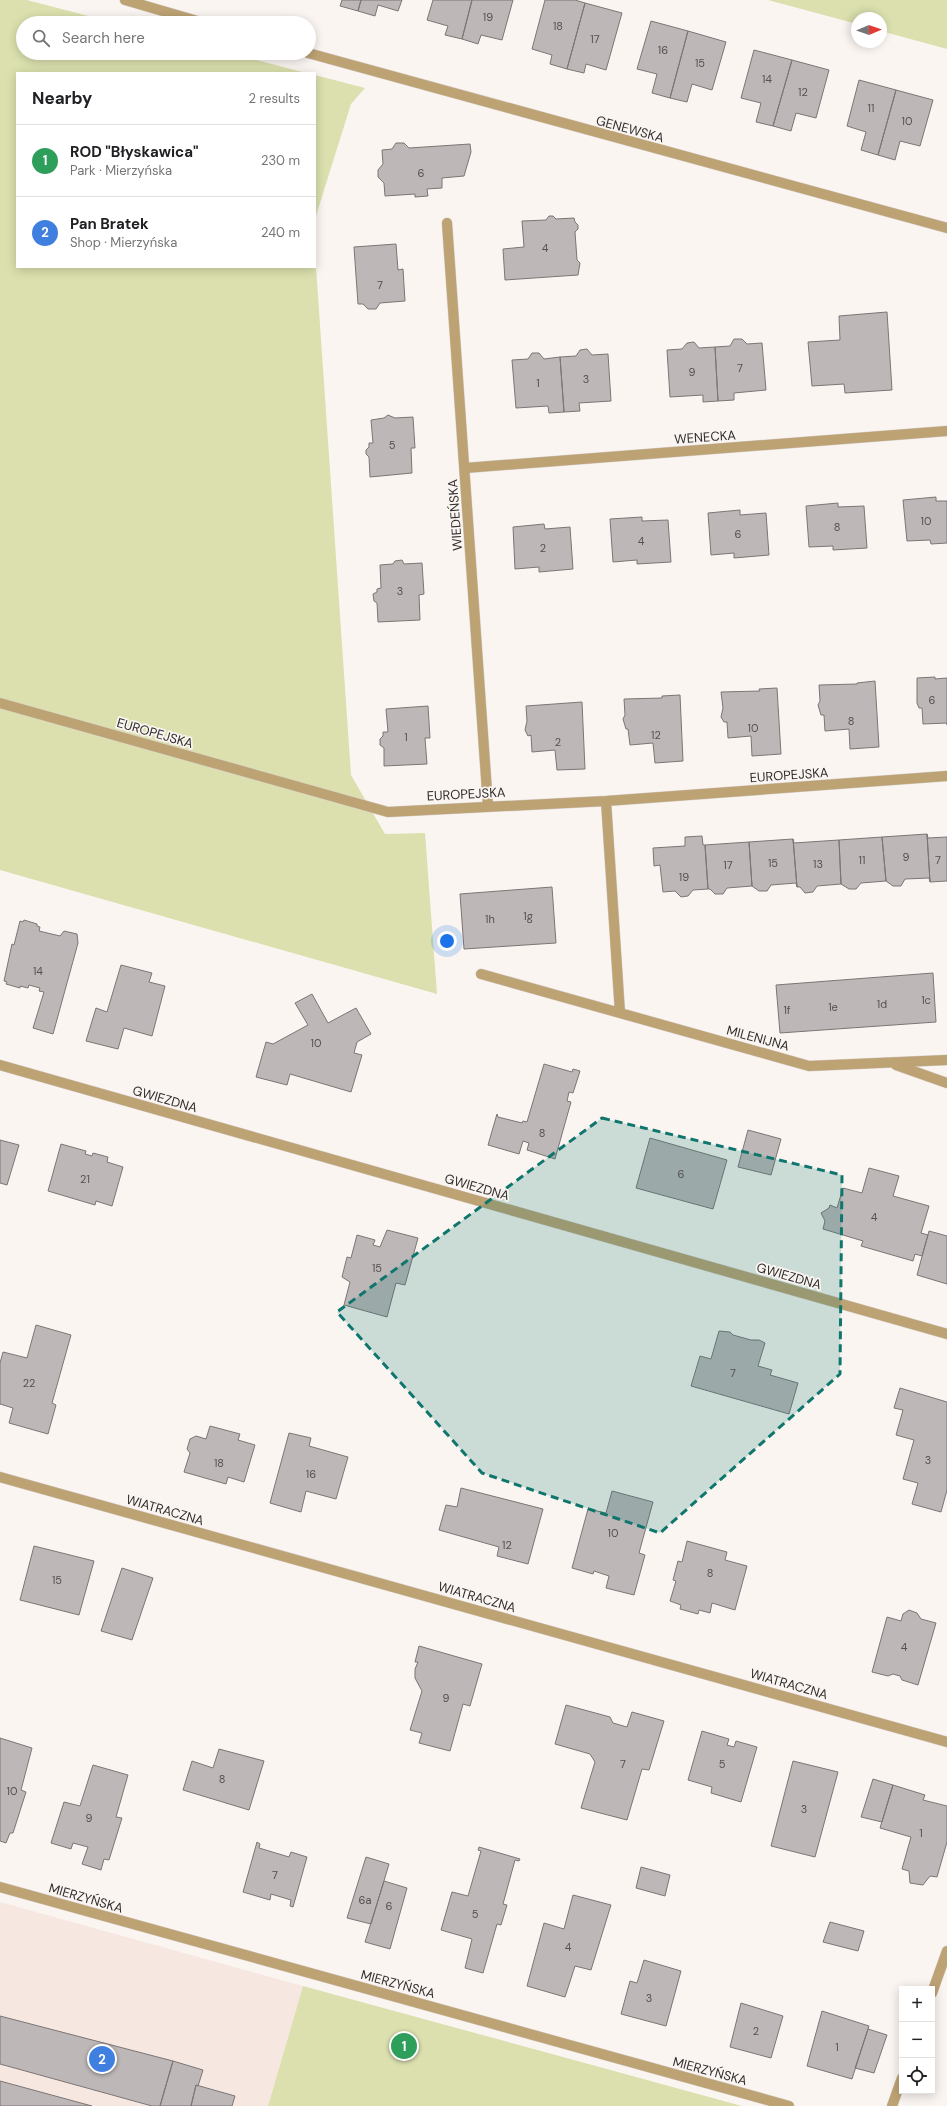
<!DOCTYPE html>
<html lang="en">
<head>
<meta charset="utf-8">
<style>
  :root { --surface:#fff; --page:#f2f2f2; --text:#202124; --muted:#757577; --line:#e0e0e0; --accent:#317dcd }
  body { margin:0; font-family:"DM Sans",sans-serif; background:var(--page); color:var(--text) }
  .controls { position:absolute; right:12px; bottom:12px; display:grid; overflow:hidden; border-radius:0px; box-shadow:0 2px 10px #0003 }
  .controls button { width:36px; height:36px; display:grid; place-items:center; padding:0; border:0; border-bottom:1px solid var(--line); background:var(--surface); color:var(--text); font:20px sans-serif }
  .compass { position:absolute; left:851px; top:12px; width:36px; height:36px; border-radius:50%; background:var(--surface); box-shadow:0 2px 10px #0003; rotate:88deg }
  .you { position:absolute; left:447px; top:941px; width:14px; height:14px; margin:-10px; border:3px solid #fff; border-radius:50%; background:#1a73e8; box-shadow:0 0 0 6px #1a73e833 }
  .badge { display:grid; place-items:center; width:26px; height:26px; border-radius:50%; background:var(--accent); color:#fff; font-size:13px; font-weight:700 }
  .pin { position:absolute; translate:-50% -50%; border:2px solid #fff; box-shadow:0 1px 4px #0006 }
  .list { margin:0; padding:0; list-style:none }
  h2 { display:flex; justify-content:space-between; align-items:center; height:52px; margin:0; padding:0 16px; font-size:17px }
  h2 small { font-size:13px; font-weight:400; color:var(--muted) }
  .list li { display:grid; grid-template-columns:26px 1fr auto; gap:12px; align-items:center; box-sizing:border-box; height:72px; padding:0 16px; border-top:1px solid var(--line) }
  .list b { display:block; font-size:15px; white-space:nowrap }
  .list p { margin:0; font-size:13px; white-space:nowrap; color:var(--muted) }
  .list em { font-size:13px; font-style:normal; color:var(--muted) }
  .icon { flex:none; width:22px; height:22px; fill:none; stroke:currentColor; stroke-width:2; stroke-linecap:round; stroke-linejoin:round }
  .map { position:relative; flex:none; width:947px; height:2106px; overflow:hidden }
  .search { position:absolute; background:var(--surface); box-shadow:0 2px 10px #0003; left:16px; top:16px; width:300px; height:44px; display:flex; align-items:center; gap:10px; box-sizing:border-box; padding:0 14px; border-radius:22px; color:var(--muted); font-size:15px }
  .panel { position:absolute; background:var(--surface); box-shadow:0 2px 10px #0003; left:16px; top:72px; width:300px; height:196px; border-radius:0px }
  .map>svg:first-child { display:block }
  .built { fill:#f6e8e1 }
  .green { fill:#dbe0ae }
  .building { fill:#beb7b7; stroke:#7c7575 }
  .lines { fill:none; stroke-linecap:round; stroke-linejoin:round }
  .street-casing { stroke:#d7d1cf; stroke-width:11 }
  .street { stroke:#bda273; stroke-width:10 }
  .marked { fill:#0f766e; fill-opacity:0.2; stroke:#0f766e; stroke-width:3; stroke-dasharray:8 5; stroke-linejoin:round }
  .labels { text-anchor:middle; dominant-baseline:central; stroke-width:3.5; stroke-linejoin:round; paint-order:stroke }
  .number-label { font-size:11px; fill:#545150 }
  .street-label { font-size:13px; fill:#312f2e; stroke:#fbf5f2 }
</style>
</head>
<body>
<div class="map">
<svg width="947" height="2106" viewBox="0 0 947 2106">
  <rect width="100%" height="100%" fill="#fbf5f2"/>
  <!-- built -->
  <path class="built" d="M0,1902l303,84 -35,120h-268z"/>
  <!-- green -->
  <path class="green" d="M0,0h27l88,23h-92v30h207l76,20h-289v194h298v-15l36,523 34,59 40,-1 12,161 -437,-124z
    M768,0h179v49l-66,-18v-13h-24v6z
    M315,75l50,13 -14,16 -36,115z
    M303,1986l439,120h-474z"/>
  <!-- building -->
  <path class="building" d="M342,0h19l-3,11 -18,-5z
    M361,0h41l-4,11 -20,-6 -3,11 -17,-5z
    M433,0h39l-10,39 -17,-4 3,-9 -21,-6z
    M472,0h41l-11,40 -21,-5 -3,9 -16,-5z
    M545,0h30l10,3 -18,66 -17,-5 2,-9 -20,-6z
    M585,3l37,10 -16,57 -20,-6 -2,9 -17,-4z
    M651,21l37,10 -18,67 -18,-5 5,-19 -20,-5z
    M688,31l38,11 -14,48 -20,-6 -5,18 -17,-4z
    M754,50l38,10 -19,66 -17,-4 5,-19 -20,-5z
    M792,60l37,10 -13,48 -20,-5 -5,18 -18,-5z
    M859,80l37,10 -18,65 -17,-5 5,-18 -19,-6z
    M896,90l37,10 -13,46 -20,-5 -5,19 -17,-5z
    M396,143h8l5,5 61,-4 1,8 -7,24 -22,2v10l-15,1 1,7 -13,1v-3l-30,2 -1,-13 -6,-6v-7l5,-6 -1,-14 10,-1z
    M549,216h4l3,3 18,-1 1,4 3,3v4l-3,3 2,28 3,3 -2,12 -73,5 -2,-31 21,-2 -2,-26 24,-1z
    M396,244l2,26 5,-1 2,32 -25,2 -4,6h-8l-5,-5h-5l-4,-57z
    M887,312l5,78 -47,3 -1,-9 -32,2 -4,-44 32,-2 -1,-24z
    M734,339h8l5,5 15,-1 4,47 -32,3v7l-16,1 -3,-54 15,-1z
    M694,342l5,6 16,-1 3,54 -15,1v-7l-33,2 -3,-47 15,-1 5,-6z
    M587,349l5,6 16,-1 3,47 -32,2 1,8 -16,1 -4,-55 16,-1 4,-6z
    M532,353h7l5,6 16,-2 4,55 -15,1 -1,-7 -32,2 -4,-48 16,-1z
    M388,415l7,3 18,-1 2,31h-4l1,25 -42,4 -1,-20 -3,-3v-4l3,-3v-4h4l-2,-23 13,-2z
    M936,497v4h11v42l-16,1 -1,-4 -23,1 -4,-41z
    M838,503v4l26,-1 3,42 -34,2v-4l-24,1 -3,-41z
    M740,510v5l26,-2 3,42 -35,3v-5l-23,2 -3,-42z
    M642,517v4l26,-1 3,42 -34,2v-4l-24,2 -3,-43z
    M544,524l1,5 25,-2 3,42 -34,3v-5l-24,2 -2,-42z
    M402,560l2,4 18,-1 2,31 -5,1 1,25 -42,2 -1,-19 -3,-2 -1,-7 4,-2v-3l4,-1 -1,-23 13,-1 2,-3z
    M935,677v2l12,-1v47v-2l-24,1 -1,-16h-3l-2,-5v-25z
    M875,681l4,66 -29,2 -1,-20 -24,2 -1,-16h-3l-3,-10 2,-4 -1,-16 38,-1v-1z
    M777,688l4,66 -29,2 -1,-20 -23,2 -1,-16h-3l-3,-5 2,-9 -2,-16 39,-1 -1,-2z
    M680,695l3,66 -28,2 -2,-20 -23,2 -2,-16h-2l-3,-10 2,-4 -1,-16 38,-1v-2z
    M582,702l3,67 -28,1 -2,-20 -23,2 -1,-17 -3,1 -3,-6 2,-9 -1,-15z
    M428,706l2,32h-5l2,26 -43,2v-18l-4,-3v-6l3,-3v-4h5l-2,-23z
    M927,834l1,4 19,-1v44l-17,1z
    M927,834l3,48 -1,-4 -24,1 -4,7h-8l-7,-5 -4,-44z
    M702,836l1,9h2l3,44 -15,1 -5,6 -7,1 -6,-6 -12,1 -3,-27 -6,1 -1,-18 32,-2v-9z
    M882,837l4,44 -25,2 -5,6h-7l-8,-5 -2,-44z
    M793,839l1,4 45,-3 2,44 -24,2 -4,6 -8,1 -5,-6h-3z
    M793,839l4,48 -1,-4 -25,2 -4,6h-8l-7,-5 -3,-44z
    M749,842l3,44 -25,2 -4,6h-8l-5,-5h-2l-3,-44z
    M552,887l4,56 -92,6 -4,-55z
    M24,920l13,4v2l3,1 -1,4 21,5 4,-5 13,3 1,9 -25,91 -20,-6 11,-36 -5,-1 1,-3 -11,-3 -1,3 -8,-2v2l-14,-4 1,-2 -3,-1 8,-37 2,1 6,-24 3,1z
    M121,965l31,8 -3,9 16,4 -13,50 -28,-8 -6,21 -32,-8 10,-33 11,4z
    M933,973l3,49 -156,11 -4,-48z
    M312,994l16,29 28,-15 15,26 -14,8 -3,11 8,2 -11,37 -61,-18 -3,11 -31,-8 10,-35 7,2 35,-19 -13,-22z
    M544,1064l28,8 1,-3 7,2 -7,22 -4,-1 -2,9 4,1 -16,57 -28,-9 2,-7 -6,-2 -4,13 -31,-9 9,-31 1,3 24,6 1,-2 4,1z
    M748,1130l33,9 -10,36 -33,-8z
    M650,1138l77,22 -14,49 -77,-21z
    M0,1140l19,5 -12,40 -7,-2z
    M61,1144l25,7 -1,3 7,2 1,-3 15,4 -1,5 16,5 -11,39 -16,-5 -1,4 -47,-14z
    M869,1168l30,8 -6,20 36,10 -8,27 7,2 -6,21 -7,-2 -2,7 -52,-15 2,-5 -40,-12 2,-8 -4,-8 8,-5 1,-3 7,3 6,-20 19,5z
    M387,1230l31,8 -13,47 -9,-2 -9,34 -43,-12 6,-23 -8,-5 5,-20 4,1 6,-23 18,5 -2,5 7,2z
    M929,1231l18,5v48l-30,-9z
    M36,1325l35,10 -19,68 4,2 -8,29 -39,-11 4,-15 -13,-4v-41l3,-11 24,6z
    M719,1331l11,1 3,3 18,5h8l6,3 -7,23 14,4 -2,5 28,8 -9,31 -98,-28 9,-30 11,3z
    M900,1388l47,14v88l-6,22 -29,-8 6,-21 -15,-4 11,-39 -18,-5 7,-25 -9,-2z
    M210,1426l30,8 -2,6 17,5 -11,37 -16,-5 -2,7 -42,-12 6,-19 -3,-4 3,-10 6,-3 10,3z
    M289,1433l22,5 -2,8 39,11 -12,42 -30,-8 -5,21 -31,-9z
    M461,1488l82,21 -15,55 -31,-8 2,-9 -60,-17 7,-25 11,2z
    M612,1491l41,11 -14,51 6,2 -11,40 -28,-7 3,-12 -15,-5 -1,3 -21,-6 16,-59 18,4z
    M687,1541l40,11 -2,8 22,6 -12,44 -23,-7 -2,10 -11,-3 -1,4 -18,-5 1,-4 -11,-4 6,-20 -3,-1 5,-19 4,1z
    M34,1546l60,15 -15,54 -59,-15z
    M122,1568l31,10 -21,62 -31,-9z
    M909,1610l8,3 4,6 15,4 -18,62 -16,-5 -2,-4 -7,-2 -5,2 -16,-4 15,-55 14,4 2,-7z
    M419,1646l63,18 -12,42 -7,-2 -13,47 -31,-8 3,-10 -12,-3 12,-39 -7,-13v-9l3,-7h-3z
    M566,1705l44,12 3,6 14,4 5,-15 32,9 -15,49 -7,-1 -15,51 -46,-12 14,-46 -5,-8 -35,-10z
    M702,1731l27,8 -2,6 7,2 2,-6 21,6 -16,55 -30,-9 1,-6 -24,-7z
    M0,1738l32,10 -11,42 5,2 -13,41h-3l-4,10 -6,-2z
    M219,1749l45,12 -15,49 -66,-20 9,-29 21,7z
    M793,1761l45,11 -23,85 -44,-11z
    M93,1765l35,10 -12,42 6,1 -13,42 -5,-1 -3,11 -19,-6 6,-17 -15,-4 -2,6 -20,-6 13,-41 16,4z
    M873,1779l20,6 -11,37 -21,-5z
    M893,1785l32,10 -2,5 24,6v36l-10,35 -7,-1 -7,9 -13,-2 -1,-12 -7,-2 9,-32 -31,-9z
    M257,1842l3,2 -1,4 30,9 2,-5 16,5 -14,50 -3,-1 1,-6 -20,-6 -1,6 -27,-8z
    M479,1847l41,12 -1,2 -4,-1 -12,44 4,1 -6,20 -4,-1 -14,49 -18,-5 7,-29 -31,-9 11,-38 16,4 13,-45 -3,-1z
    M366,1857l23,7 -18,60 -24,-6z
    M641,1867l29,8 -5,21 -29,-8z
    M384,1881l23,7 -17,61 -25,-7z
    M573,1895l38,10 -20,65 -16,-4 -10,31 -38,-11 17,-63 20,6z
    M830,1922l34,9 -6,20 -35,-9z
    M644,1960l37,11 -15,55 -45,-12 9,-33 7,2z
    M741,2003l42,13 -12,42 -41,-11z
    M822,2011l47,15 -17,53 -45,-13z
    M0,2016l173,45 -13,45h-8l-152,-42z
    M868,2029l19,6 -13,38 -19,-5z
    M173,2061l30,9 -5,16 -2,-1 -5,21h-31z
    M0,2081l92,25h-92z
    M196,2085l39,11 -3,10h-41z"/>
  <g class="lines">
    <!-- street casing -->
    <g class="street-casing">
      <path id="street" d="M125,0l79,23
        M308,53l639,175
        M447,223l41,583
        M465,468l482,-37
        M0,703l388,109 218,-11 341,-25
        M606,801l14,212
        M481,974l328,92 138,-6
        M0,1065l947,269
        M896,1065l51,18
        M0,1477l947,265
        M0,1887l789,219
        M932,1993l15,-42
        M892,2106l10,-28"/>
    </g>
    <!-- street -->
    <use href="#street" class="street"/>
  </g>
  <!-- marked area -->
  <path class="marked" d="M602,1118l240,57 -2,199 -180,159 -178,-60 -145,-161z"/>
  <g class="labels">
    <!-- number labels -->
    <g class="number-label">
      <text x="488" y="17">19</text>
      <text x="558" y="26">18</text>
      <text x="595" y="39">17</text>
      <text x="663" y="50">16</text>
      <text x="700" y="63">15</text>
      <text x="767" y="79">14</text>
      <text x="803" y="92">12</text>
      <text x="871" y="108">11</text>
      <text x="907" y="121">10</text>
      <text x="421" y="173">6</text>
      <text x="545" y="248">4</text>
      <text x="380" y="285">7</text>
      <text x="740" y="368">7</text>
      <text x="692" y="372">9</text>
      <text x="586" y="379">3</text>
      <text x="538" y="383">1</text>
      <text x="392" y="445">5</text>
      <text x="926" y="521">10</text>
      <text x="837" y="527">8</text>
      <text x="738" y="534">6</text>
      <text x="641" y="541">4</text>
      <text x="543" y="548">2</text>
      <text x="400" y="591">3</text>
      <text x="932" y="700">6</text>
      <text x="851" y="721">8</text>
      <text x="753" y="728">10</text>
      <text x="656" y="735">12</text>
      <text x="406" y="737">1</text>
      <text x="558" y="742">2</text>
      <text x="906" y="857">9</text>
      <text x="862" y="860">11</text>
      <text x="938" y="860">7</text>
      <text x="773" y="863">15</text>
      <text x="818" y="864">13</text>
      <text x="728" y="865">17</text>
      <text x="684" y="877">19</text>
      <text x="528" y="916">1g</text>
      <text x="490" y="919">1h</text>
      <text x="38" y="971">14</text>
      <text x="926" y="1000">1c</text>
      <text x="882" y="1004">1d</text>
      <text x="833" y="1007">1e</text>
      <text x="787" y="1010">1f</text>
      <text x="316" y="1043">10</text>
      <text x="542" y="1133">8</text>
      <text x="681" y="1174">6</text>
      <text x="85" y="1179">21</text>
      <text x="874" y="1217">4</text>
      <text x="377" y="1268">15</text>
      <text x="733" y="1373">7</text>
      <text x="29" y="1383">22</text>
      <text x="928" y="1460">3</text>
      <text x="219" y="1463">18</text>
      <text x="311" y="1474">16</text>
      <text x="613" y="1533">10</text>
      <text x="507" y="1545">12</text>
      <text x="710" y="1573">8</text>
      <text x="57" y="1580">15</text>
      <text x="904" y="1647">4</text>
      <text x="446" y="1698">9</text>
      <text x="623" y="1764">7</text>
      <text x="722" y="1764">5</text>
      <text x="222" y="1779">8</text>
      <text x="12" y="1791">10</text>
      <text x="804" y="1809">3</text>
      <text x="89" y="1818">9</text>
      <text x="921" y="1833">1</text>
      <text x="275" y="1875">7</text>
      <text x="365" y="1900">6a</text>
      <text x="389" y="1906">6</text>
      <text x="475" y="1914">5</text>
      <text x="568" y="1947">4</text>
      <text x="649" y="1998">3</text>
      <text x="756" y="2031">2</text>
      <text x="837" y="2047">1</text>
    </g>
    <!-- street labels -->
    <g class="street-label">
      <text transform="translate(630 129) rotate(15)">GENEWSKA</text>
      <text transform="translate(705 437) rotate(-4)">WENECKA</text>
      <text transform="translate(455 515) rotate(-94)">WIEDEŃSKA</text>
      <text transform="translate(155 733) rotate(16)">EUROPEJSKA</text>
      <text transform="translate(789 775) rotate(-4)">EUROPEJSKA</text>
      <text transform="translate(466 794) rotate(-3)">EUROPEJSKA</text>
      <text transform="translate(758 1038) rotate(15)">MILENIJNA</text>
      <text transform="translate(165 1099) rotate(16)">GWIEZDNA</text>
      <text transform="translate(477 1187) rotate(16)">GWIEZDNA</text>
      <text transform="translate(789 1276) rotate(16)">GWIEZDNA</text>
      <text transform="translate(165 1510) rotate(16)">WIATRACZNA</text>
      <text transform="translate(477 1597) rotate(16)">WIATRACZNA</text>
      <text transform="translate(789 1684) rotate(16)">WIATRACZNA</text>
      <text transform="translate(86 1898) rotate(16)">MIERZYŃSKA</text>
      <text transform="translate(398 1984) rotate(15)">MIERZYŃSKA</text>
      <text transform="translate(710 2071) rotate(15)">MIERZYŃSKA</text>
    </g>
  </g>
</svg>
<div class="controls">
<button>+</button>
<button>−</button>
<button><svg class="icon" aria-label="locate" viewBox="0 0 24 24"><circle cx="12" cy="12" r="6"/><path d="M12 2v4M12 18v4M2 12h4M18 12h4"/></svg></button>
</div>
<svg class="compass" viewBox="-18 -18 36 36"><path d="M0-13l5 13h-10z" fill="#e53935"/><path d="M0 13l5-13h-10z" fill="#757577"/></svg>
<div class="you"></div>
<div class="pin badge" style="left:404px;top:2046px;background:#2e9e5b">1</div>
<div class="pin badge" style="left:102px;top:2059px;background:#3f7fe0">2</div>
<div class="search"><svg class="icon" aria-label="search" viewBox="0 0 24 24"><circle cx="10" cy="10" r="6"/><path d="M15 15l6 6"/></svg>Search here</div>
<section class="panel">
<h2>Nearby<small>2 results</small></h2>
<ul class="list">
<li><span class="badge" style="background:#2e9e5b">1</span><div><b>ROD &quot;Błyskawica&quot;</b><p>Park · Mierzyńska</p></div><em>230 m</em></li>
<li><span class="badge" style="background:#3f7fe0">2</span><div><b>Pan Bratek</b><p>Shop · Mierzyńska</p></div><em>240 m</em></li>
</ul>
</section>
</div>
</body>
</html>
